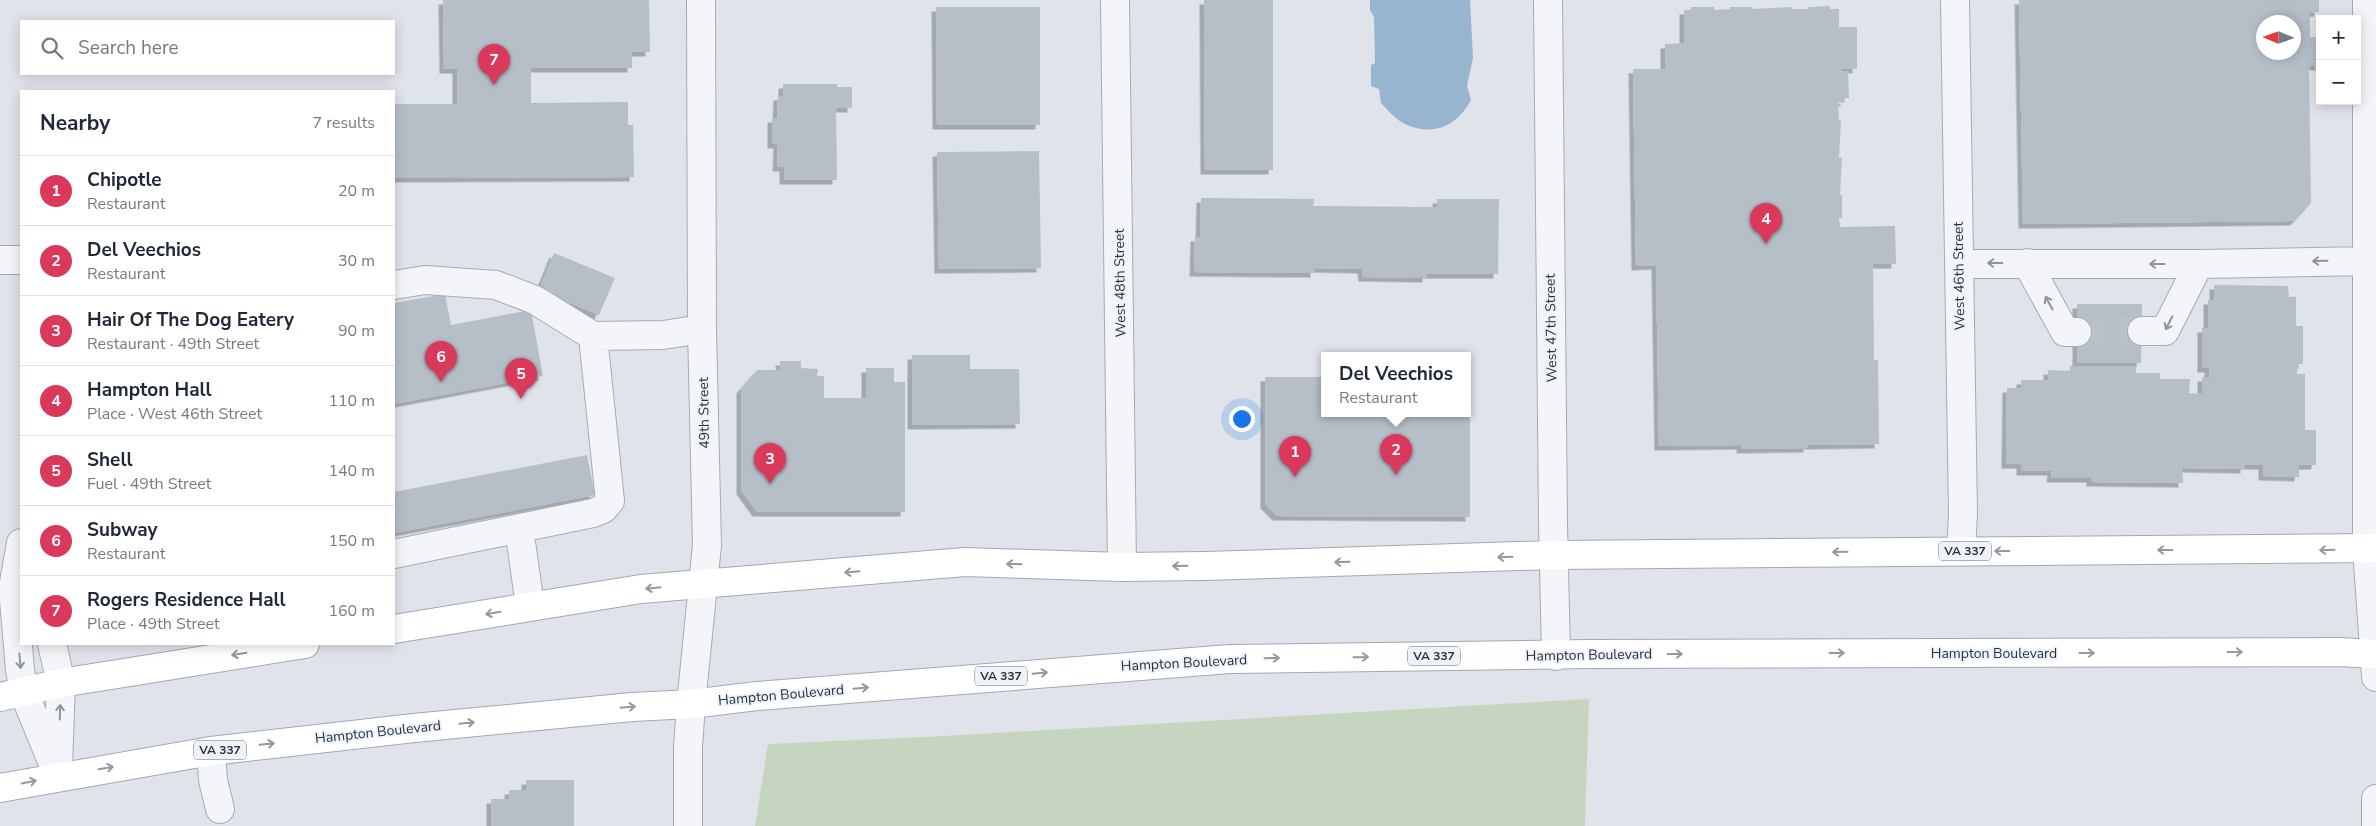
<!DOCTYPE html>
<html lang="en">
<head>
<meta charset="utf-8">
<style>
  :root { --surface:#fff; --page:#f2f2f3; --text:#1f2937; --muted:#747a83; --line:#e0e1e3; --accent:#db395b }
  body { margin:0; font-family:"Nunito Sans",sans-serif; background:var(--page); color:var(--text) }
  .controls { position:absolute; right:15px; top:15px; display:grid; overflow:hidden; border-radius:0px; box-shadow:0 2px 12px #0003 }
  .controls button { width:45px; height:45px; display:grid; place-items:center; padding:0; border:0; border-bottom:1px solid var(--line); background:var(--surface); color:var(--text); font:25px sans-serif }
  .compass { position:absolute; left:2256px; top:15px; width:45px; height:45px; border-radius:50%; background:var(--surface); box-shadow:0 2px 12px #0003; rotate:272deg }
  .you { position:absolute; left:1241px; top:418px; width:18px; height:18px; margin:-12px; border:4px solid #fff; border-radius:50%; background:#1a73e8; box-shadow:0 0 0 8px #1a73e833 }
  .badge { display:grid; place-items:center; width:32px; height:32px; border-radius:50%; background:var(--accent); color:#fff; font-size:16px; font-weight:700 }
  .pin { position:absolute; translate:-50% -41px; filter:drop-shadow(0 1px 2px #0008) }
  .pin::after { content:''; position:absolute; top:26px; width:18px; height:15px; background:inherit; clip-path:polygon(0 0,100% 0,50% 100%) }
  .popup { position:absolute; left:1321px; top:352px; width:150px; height:65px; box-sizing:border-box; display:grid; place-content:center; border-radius:0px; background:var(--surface); filter:drop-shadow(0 1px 4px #0005); font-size:16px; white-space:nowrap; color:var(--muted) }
  .popup b { font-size:19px; color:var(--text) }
  .popup::after { content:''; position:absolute; left:50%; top:100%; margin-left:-10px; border:10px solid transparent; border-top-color:var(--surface) }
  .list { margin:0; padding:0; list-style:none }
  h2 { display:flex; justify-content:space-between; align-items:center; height:65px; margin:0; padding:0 20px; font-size:21px }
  h2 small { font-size:16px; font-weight:400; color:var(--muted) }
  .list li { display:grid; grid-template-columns:32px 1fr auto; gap:15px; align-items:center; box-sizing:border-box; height:70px; padding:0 20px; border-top:1px solid var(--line) }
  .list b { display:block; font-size:19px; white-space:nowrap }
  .list p { margin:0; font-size:16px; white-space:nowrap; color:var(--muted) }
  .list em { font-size:16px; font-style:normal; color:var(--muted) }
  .icon { flex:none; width:28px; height:28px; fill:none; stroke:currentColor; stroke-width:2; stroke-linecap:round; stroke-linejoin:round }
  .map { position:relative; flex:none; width:2376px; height:826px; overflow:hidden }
  .search { position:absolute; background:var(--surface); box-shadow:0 2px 12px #0003; left:20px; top:20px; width:375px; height:55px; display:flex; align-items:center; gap:12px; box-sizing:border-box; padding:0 18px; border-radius:0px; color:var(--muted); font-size:19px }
  .panel { position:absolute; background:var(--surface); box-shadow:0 2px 12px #0003; left:20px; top:90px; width:375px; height:555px; border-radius:0px }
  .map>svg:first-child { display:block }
  .green { fill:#c6d5c0 }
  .water { fill:#97b5ce }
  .building { fill:#b6bec8; fill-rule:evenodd; filter:url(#shadow) }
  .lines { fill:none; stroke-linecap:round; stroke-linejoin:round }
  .minor-tunnel { stroke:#bbc1c9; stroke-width:28; stroke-dasharray:28 14; stroke-linecap:butt }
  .minor-casing { stroke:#a5abb5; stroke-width:30 }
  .major-casing { stroke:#9ea9b7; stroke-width:30 }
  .minor { stroke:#f3f5f8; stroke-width:28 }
  .major { stroke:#fff; stroke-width:28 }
  .oneway { stroke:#8d949e }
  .oneway2 { stroke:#9399a1 }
  .labels { text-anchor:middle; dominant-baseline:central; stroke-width:4; stroke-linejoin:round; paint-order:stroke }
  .shield { fill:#eff3f7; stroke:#636d79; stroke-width:1 }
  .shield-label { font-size:12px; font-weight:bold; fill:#273343 }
  .street-label { font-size:14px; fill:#273343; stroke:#eff3f7 }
</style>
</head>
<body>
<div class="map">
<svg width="2376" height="826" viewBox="0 0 2376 826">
  <defs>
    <filter id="shadow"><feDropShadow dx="-4.5" dy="4.5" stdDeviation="0" flood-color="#0004"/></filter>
  </defs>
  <rect width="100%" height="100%" fill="#e0e4ea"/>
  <!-- green -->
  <path class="green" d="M1589,699l-4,127h-830l13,-82 157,-7z"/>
  <!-- water -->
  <path class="water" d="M1370,0h100l3,58 -6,28 4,14c-14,26 -37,37 -66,24 -9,-4 -17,-14 -24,-21l-2,-14 -8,-3v-21l4,-2 -1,-46 -4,-7z"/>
  <!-- building -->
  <path class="building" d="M443,0h206l1,52h-18v16h-101v35l97,-1v23h5l1,52 -240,1v-74h63v-35h-13z
    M1204,0h69v170h-68z
    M2019,0h300v12l-9,1v24h10v29h-11l2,137 -16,18 -272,3zM2264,22h30v30h-30z
    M1830,6v3h9v18h18v42h-15v2h6l1,27h-7l4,4h-8l1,18h2l-2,38 3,-1 -2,38h2v23h-3l1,9 55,-1 1,38h-23l1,96h4l1,84 -71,1v3l-67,1v-4l-82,1 -3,-181 -20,1 -3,-197h32v-25l19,-1v-33h7v-3h23v3l16,-1v-2h22v2l39,-2 1,2h16v-2z
    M936,7h104v118h-103z
    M783,84h54v3h15v21h-16l1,72h-53v-13h-7l1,-23h-6v-26h5l1,-22h5z
    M1039,151l2,117 -102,1 -2,-117z
    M1201,198l113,1 -1,7 124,1v-8h62l-1,75h-71v4l-64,-1 -1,-8 -47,-1v5l-121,-1 1,-35h5z
    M554,253l61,25 -16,37 -60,-25z
    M2214,285l74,1 1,11h7v29h7v38h-5l-1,10h8v56h11v35h-17v12l-36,-1v-11h-18v4l-63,-1 1,15 -92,-1v-4h-40l1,-7h-31v-7h-15l1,-76h14v-8h27v-10l22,1v-5h66v7h24v6h30l-1,14 13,1v-17h7v-9h-7v-40h6v-28h6z
    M445,294l6,31 80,-15 12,66 -149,28v-101z
    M2077,304h65l-1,59h-64z
    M912,355h58v14h49l1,55 -108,1z
    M780,361h21v7l17,1 -1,7h7v22h42v-30h28v14h11v130h-148l-16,-22v-101l16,-19h24z
    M1265,377h60v37h142v-37h3v140l-193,-1 -12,-12z
    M587,455l8,40 -201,38v-41z
    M526,780h48v46h-83v-27h18v-9h17z"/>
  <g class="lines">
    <!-- minor-tunnel -->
    <path class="minor-tunnel" d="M2077,332l65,-1"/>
    <!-- minor casing -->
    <g class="minor-casing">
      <path id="minor" d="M1115,0l7,567
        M1548,0l5,523 3,133
        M1955,0l8,515 -2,36
        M2367,0v548l9,129
        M0,260h21
        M2027,263l38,69h12
        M1959,264h240l169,-3
        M394,285l31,-5 71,5 39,15 58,36 70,-1 39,-6
        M2142,331h23l34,-67
        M519,528l11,78
        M21,543l-8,45 7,82 4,23 34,83
        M394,554l199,-41 10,-4 7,-8 -17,-165
        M52,644l9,39 -3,84
        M211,751l2,29 7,29
        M688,826v-79l3,-43 16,-159 -5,-216 -1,-329
        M2376,826v-27"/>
    </g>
    <!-- major casing -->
    <g class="major-casing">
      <path id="major" d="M394,629l247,-40 324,-27 157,5 83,-1 348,-11 823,-7
        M0,697l61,-14 244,-39
        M0,788l211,-37 203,-23 218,-21 59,-3 66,-8 473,-37 359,-5 751,-2 36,2"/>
    </g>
    <!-- minor -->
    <use href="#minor" class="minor"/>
    <!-- major -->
    <use href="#major" class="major"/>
  </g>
  <!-- one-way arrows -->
  <defs><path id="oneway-shaft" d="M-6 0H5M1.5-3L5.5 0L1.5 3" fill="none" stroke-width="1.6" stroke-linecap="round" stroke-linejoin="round" transform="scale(1.25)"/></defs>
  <g class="oneway">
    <use href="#oneway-shaft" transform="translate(2320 261) rotate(179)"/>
    <use href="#oneway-shaft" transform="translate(1995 263) rotate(180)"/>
    <use href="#oneway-shaft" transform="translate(2157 264) rotate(-180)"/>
    <use href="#oneway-shaft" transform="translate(2049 303) rotate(-119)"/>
    <use href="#oneway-shaft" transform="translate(2169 323) rotate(117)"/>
    <use href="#oneway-shaft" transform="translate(20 661) rotate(85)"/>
    <use href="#oneway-shaft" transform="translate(60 712) rotate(-88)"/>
  </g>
  <g class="oneway2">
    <use href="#oneway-shaft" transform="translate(2165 550) rotate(180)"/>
    <use href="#oneway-shaft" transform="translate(2327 550) rotate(178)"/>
    <use href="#oneway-shaft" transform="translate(2002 551) rotate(180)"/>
    <use href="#oneway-shaft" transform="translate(1840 552) rotate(179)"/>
    <use href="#oneway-shaft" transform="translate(1505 557) rotate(178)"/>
    <use href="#oneway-shaft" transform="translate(1342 562) rotate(178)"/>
    <use href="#oneway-shaft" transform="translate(1014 564) rotate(-179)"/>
    <use href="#oneway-shaft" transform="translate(1180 566) rotate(179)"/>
    <use href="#oneway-shaft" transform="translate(852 572) rotate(175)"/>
    <use href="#oneway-shaft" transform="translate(653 588) rotate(174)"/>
    <use href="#oneway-shaft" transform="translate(493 613) rotate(171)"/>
    <use href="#oneway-shaft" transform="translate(2235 652)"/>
    <use href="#oneway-shaft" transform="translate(1837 653)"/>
    <use href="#oneway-shaft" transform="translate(2087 653)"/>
    <use href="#oneway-shaft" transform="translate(239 654) rotate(171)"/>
    <use href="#oneway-shaft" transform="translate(1675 654)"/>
    <use href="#oneway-shaft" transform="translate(1361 657) rotate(-1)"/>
    <use href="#oneway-shaft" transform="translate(1272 658) rotate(-1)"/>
    <use href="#oneway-shaft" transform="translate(1040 673) rotate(-5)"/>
    <use href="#oneway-shaft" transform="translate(861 688) rotate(-5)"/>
    <use href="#oneway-shaft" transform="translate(628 707) rotate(-5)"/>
    <use href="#oneway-shaft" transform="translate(467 723) rotate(-6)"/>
    <use href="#oneway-shaft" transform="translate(267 744) rotate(-6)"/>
    <use href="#oneway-shaft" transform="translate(106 768) rotate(-10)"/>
    <use href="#oneway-shaft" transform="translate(29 782) rotate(-11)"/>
  </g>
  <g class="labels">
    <!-- shield labels -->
    <g class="shield">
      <rect x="1939" y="541.5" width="52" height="19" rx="4"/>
      <rect x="1408" y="646.5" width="52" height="19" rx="4"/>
      <rect x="975" y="666.5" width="52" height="19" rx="4"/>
      <rect x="194" y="740.5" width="52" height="19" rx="4"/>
    </g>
    <g class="shield-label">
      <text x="1965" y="551">VA 337</text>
      <text x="1434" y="656">VA 337</text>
      <text x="1001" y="676">VA 337</text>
      <text x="220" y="750">VA 337</text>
    </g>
    <!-- street labels -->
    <g class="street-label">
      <text transform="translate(1959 276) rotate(-91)">West 46th Street</text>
      <text transform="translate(1120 283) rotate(-91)">West 48th Street</text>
      <text transform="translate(1551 328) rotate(-91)">West 47th Street</text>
      <text transform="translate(704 413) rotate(-91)">49th Street</text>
      <text x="1994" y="653">Hampton Boulevard</text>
      <text transform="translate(1589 655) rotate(-1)">Hampton Boulevard</text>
      <text transform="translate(1184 663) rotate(-3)">Hampton Boulevard</text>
      <text transform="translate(781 695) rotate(-5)">Hampton Boulevard</text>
      <text transform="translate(378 732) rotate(-6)">Hampton Boulevard</text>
    </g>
  </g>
</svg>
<div class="controls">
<button>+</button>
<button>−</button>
</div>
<svg class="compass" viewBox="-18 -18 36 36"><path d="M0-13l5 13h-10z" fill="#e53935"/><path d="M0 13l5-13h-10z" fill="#747a83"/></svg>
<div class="you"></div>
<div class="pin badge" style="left:1295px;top:477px">1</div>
<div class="pin badge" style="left:1396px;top:475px">2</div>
<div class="popup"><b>Del Veechios</b>Restaurant</div>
<div class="pin badge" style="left:770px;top:484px">3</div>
<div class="pin badge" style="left:1766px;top:244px">4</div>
<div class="pin badge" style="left:521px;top:399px">5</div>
<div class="pin badge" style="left:441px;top:382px">6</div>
<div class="pin badge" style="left:494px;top:85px">7</div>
<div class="search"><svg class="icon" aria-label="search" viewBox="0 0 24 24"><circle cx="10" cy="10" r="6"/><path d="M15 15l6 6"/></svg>Search here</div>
<section class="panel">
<h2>Nearby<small>7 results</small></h2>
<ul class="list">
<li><span class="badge">1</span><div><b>Chipotle</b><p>Restaurant</p></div><em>20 m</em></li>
<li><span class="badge">2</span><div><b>Del Veechios</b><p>Restaurant</p></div><em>30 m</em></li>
<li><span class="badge">3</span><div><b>Hair Of The Dog Eatery</b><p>Restaurant · 49th Street</p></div><em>90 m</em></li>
<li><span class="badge">4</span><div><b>Hampton Hall</b><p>Place · West 46th Street</p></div><em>110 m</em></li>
<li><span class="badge">5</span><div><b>Shell</b><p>Fuel · 49th Street</p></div><em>140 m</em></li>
<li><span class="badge">6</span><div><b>Subway</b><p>Restaurant</p></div><em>150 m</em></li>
<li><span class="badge">7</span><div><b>Rogers Residence Hall</b><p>Place · 49th Street</p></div><em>160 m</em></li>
</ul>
</section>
</div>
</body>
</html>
